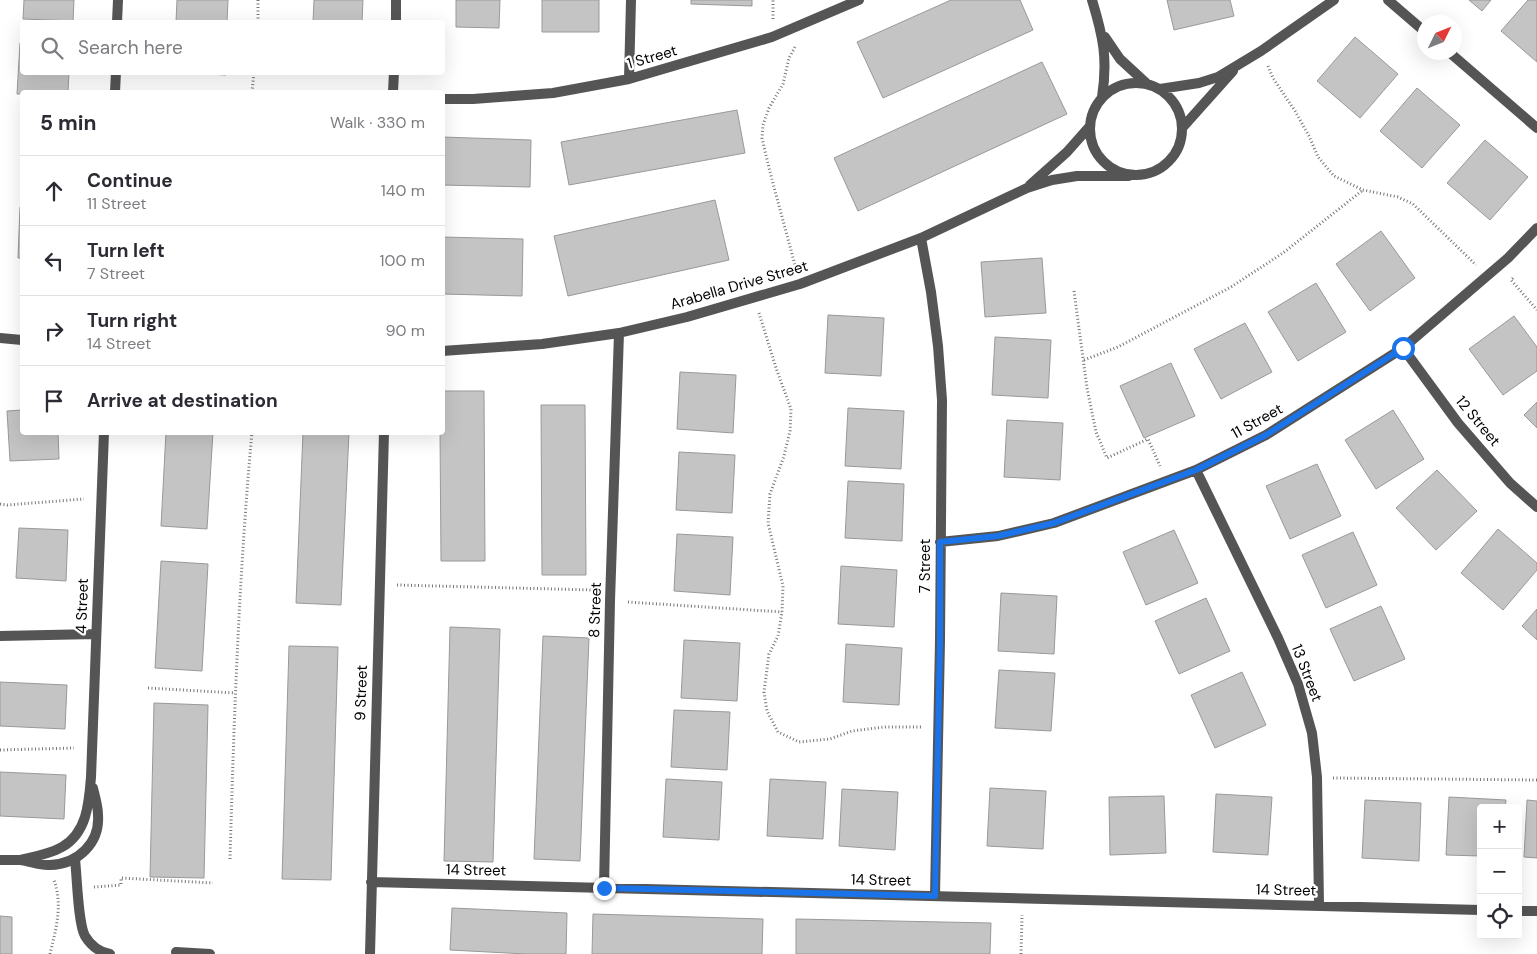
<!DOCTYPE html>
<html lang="en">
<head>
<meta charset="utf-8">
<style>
  :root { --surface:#fff; --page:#f2f2f3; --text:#2b2b33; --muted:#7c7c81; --line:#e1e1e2 }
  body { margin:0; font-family:"DM Sans",sans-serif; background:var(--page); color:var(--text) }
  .controls { position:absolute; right:15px; bottom:15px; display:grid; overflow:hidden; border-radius:5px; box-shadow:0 5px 20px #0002 }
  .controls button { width:45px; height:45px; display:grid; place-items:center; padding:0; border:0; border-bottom:1px solid var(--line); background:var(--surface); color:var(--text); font:25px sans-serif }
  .compass { position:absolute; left:1417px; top:15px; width:45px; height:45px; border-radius:50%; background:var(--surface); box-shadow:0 5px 20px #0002; rotate:47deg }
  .stop { position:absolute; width:15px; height:15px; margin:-11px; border:4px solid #1a73e8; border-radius:50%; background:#fff }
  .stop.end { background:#1a73e8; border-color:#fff; box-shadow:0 1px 5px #0008 }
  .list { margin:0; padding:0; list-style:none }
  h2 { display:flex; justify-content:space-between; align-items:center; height:65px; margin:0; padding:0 20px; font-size:21px }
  h2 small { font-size:16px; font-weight:400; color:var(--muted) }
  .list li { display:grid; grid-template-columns:32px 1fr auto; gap:15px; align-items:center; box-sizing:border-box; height:70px; padding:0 20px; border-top:1px solid var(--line) }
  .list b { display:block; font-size:19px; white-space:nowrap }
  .list p { margin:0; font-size:16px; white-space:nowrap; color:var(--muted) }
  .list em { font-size:16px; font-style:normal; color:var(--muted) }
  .icon { flex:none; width:28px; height:28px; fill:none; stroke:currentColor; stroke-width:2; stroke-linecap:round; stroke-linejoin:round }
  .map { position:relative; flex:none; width:1537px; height:954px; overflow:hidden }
  .search { position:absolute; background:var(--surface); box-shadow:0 5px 20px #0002; left:20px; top:20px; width:425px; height:55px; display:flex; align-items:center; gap:12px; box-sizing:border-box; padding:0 18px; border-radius:5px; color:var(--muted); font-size:19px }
  .panel { position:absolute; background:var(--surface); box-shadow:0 5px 20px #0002; left:20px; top:90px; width:425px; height:345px; border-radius:5px }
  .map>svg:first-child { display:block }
  .building { fill:#c4c4c4; stroke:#999 }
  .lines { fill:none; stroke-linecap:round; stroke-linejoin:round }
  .path { stroke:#777; stroke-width:3; stroke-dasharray:1 2.5; stroke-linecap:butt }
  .lane { stroke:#555; stroke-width:10 }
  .street { stroke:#555; stroke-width:10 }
  .route { stroke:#1a73e8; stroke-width:6 }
  .labels { text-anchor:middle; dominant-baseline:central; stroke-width:4.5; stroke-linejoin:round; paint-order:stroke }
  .street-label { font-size:15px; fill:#000; stroke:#fff }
</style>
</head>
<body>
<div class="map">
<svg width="1537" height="954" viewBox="0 0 1537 954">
  <rect width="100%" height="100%" fill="#fff"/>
  <!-- building -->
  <path class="building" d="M24,0h50l-1,21 -50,-2z
    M177,0h51l-1,22h-51z
    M314,0h49l-1,22h-49z
    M456,0h44l-1,28 -43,-1z
    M542,0h57v32h-57z
    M691,0h61v6l-61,-2z
    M951,0h69l13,30 -150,68 -26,-56z
    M1167,0h63l4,16 -60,14z
    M1469,0h22l-9,11z
    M1528,0h9v62l-36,-31z
    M1355,37l43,37 -38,44 -43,-37z
    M20,43h2v29h47l-1,20h-46v2h-5z
    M1042,62l25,52 -209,97 -24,-53z
    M174,72h52v3z
    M1417,88l43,37 -38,43 -42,-37z
    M737,110l8,43 -176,32 -8,-43z
    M442,137l89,3 -1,47 -88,-2z
    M1485,140l43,37 -38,43 -43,-37z
    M715,200l14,60 -161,36 -14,-60z
    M20,207h2v51h-4z
    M1381,231l34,47 -45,33 -34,-47z
    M442,237l81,2 -1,57 -80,-2z
    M1042,258l4,55 -61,4 -4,-55z
    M1316,283l30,49 -48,29 -30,-49z
    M828,315l56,3 -3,58 -56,-3z
    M1514,316l23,31v24l-34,24 -34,-46z
    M1245,323l27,49 -51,27 -27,-50z
    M995,337l56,3 -3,58 -56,-3z
    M1171,363l24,53 -51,22 -24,-52z
    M680,372l56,3 -3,58 -56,-4z
    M442,391h42l1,170h-44l-1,-129h2z
    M1537,402v26l-13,-13z
    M541,405h44l1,170h-44z
    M848,408l56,3 -3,58 -56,-3z
    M22,410v22h36l1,27 -49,2 -3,-50z
    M1393,410l31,49 -48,30 -31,-49z
    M1007,420l56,3 -3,57 -56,-3z
    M166,432h47l-6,97 -46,-3z
    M303,432h46l-8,173 -45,-2z
    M679,452l56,3 -3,58 -56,-3z
    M1317,464l24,52 -51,23 -24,-53z
    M1437,470l40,41 -41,39 -40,-42z
    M848,481l56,3 -2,57 -57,-3z
    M19,528l49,2 -2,51 -50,-3z
    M1498,529l39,34v7l-34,40 -42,-37z
    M1174,530l24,53 -52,22 -23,-53z
    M1353,532l24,53 -51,23 -24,-53z
    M677,534l56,3 -3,58 -56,-4z
    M161,561l47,3 -6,107 -47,-3z
    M841,566l56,4 -3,57 -56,-3z
    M1001,593l56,3 -3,58 -56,-3z
    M1206,598l24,53 -51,23 -24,-53z
    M1381,606l24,53 -51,22 -24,-52z
    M1537,609v31l-15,-14z
    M450,627l50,2 -7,233 -49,-1z
    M543,636l46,2 -9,223 -46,-2z
    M684,640l56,3 -3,58 -56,-3z
    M846,644l56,4 -3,57 -56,-3z
    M289,646l49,1 -7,233 -49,-1z
    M999,670l56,3 -4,58 -56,-3z
    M1242,672l24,53 -51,23 -24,-53z
    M0,682l67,3 -2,44 -65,-3z
    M154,703l54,2 -4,173 -54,-1z
    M674,710l56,2 -3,58 -56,-3z
    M0,772l66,3 -2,44 -64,-3z
    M666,779l56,3 -3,58 -56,-3z
    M770,779l56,3 -3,57 -56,-3z
    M990,788l56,3 -3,58 -56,-3z
    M842,789l56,3 -3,58 -56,-4z
    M1216,794l56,3 -4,58 -55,-3z
    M1164,796l2,57 -56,2 -1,-58z
    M1449,797l57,3 -1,8h-24v48l-35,-1z
    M1365,800l56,3 -2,58 -57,-3z
    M1527,800l10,1v57l-13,-1z
    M452,908l115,5 -1,41h-40l-76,-4z
    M593,914l170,5 -1,35h-170z
    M0,916l12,1v37h-12z
    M796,919l195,4 -1,31h-194z"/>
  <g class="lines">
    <!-- path -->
    <path class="path" d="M258,0v22
      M773,19v-19
      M795,47l-6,11 -6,26 -14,24 -6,17 -1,13 8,34 26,97
      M1268,66l5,12 22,33 14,25 9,21 16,19 29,14 35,7 15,7 63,61
      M252,92l2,-20
      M1513,278l-2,2 26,30
      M1074,291l13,97 9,44 11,26 41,-19 12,27
      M759,313l17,55 15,41 -1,22 -6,25 -14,38 -2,29 15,63 -1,26 -4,24 -9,18 -5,38 3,19 11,21 21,10 31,-3 22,-8 32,-4h37v-1
      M1084,360l34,-13 113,-60 52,-34 80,-63
      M0,504l7,1 77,-6
      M397,585l196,5
      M628,602l154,10
      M148,688l87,5
      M0,750l74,-2
      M1333,778l204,2
      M230,859c4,-143 9,-285 22,-427
      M94,887l27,-2v-7l92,5
      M50,954c6,-25 13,-49 4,-74
      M1021,954l1,-39"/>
    <!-- lane -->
    <path class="lane" d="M75,859c2,17 3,65 10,77 6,10 14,16 25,18
      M176,952l34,2"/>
    <!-- street -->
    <path class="street" d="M1092,0c11,36 16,59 10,97
      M1388,0l36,31
      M117,22l1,-22
      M396,22v-22
      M1105,37l15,22 26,24
      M1449,52l88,76
      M629,79l2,-79
      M1090 129a46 46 0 1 1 92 0a46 46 0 1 1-92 0Z
      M1160,89l39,-6 19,-6 43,-26 73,-51
      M115,92l1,-20
      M393,92l1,-20
      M442,99h31l80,-6 76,-14 143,-42 87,-37
      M1183,127l50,-56
      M1030,185l37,-33 23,-26
      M921,238l10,54 7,54 4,54 -2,241 -5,255
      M0,338l22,2
      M1403,348l55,75 52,60 27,24
      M442,351l100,-7 77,-11 68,-16 113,-33 121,-46 106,-50 25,-8 25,-4h52
      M1196,470l82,168 20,46 14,49 5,44 2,128
      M940,542l58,-6 56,-13 142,-53 70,-35 137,-87 105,-90 29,-30
      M0,636l96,-2
      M0,860c6,0 13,0 20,0 10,1 20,6 30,5 28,-1 50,-22 48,-50 0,-9 -3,-18 -5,-27
      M20,860c13,-3 30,-6 42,-13 25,-14 27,-44 29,-70l13,-345
      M371,882l1110,28
      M604,888l6,-287 9,-268
      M1518,911h19
      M370,954l14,-522"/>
  </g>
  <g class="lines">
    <!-- route -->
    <path class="route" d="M604,888l331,8 5,-255v-99l58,-6 56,-13 142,-53 70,-35 137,-87"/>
  </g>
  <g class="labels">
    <!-- street labels -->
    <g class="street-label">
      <text transform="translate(652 57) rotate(-16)">1 Street</text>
      <text transform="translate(739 285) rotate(-16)">Arabella Drive Street</text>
      <text transform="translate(1257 421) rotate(-29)">11 Street</text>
      <text transform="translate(1478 421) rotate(50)">12 Street</text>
      <text transform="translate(925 566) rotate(-90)">7 Street</text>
      <text transform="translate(82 606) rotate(-88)">4 Street</text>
      <text transform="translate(595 610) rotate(-88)">8 Street</text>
      <text transform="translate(1307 673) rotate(69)">13 Street</text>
      <text transform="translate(361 693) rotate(-88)">9 Street</text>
      <text transform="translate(476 870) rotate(1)">14 Street</text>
      <text transform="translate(881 880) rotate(1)">14 Street</text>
      <text transform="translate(1286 890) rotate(1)">14 Street</text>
    </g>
  </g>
</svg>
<div class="controls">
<button>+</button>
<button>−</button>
<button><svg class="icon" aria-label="locate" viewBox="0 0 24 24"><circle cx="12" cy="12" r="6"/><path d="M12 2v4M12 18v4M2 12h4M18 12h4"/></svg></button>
</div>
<svg class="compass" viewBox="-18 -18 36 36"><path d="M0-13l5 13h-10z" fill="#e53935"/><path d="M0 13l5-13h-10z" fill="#7c7c81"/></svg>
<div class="stop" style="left:1403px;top:348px"></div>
<div class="stop end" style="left:604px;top:888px"></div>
<div class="search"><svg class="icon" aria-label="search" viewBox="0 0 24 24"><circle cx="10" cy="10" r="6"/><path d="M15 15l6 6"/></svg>Search here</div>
<section class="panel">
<h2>5 min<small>Walk · 330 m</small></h2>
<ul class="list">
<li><svg class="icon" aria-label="ahead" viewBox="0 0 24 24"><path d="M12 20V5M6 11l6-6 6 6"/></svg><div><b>Continue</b><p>11 Street</p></div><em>140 m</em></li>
<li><svg class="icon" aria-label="left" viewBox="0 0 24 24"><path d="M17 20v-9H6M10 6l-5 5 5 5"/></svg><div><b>Turn left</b><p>7 Street</p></div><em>100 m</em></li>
<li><svg class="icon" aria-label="right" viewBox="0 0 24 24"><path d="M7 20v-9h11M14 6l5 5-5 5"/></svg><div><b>Turn right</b><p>14 Street</p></div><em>90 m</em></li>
<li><svg class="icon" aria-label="arrive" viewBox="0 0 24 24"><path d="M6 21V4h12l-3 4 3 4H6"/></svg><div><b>Arrive at destination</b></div></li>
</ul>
</section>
</div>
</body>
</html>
